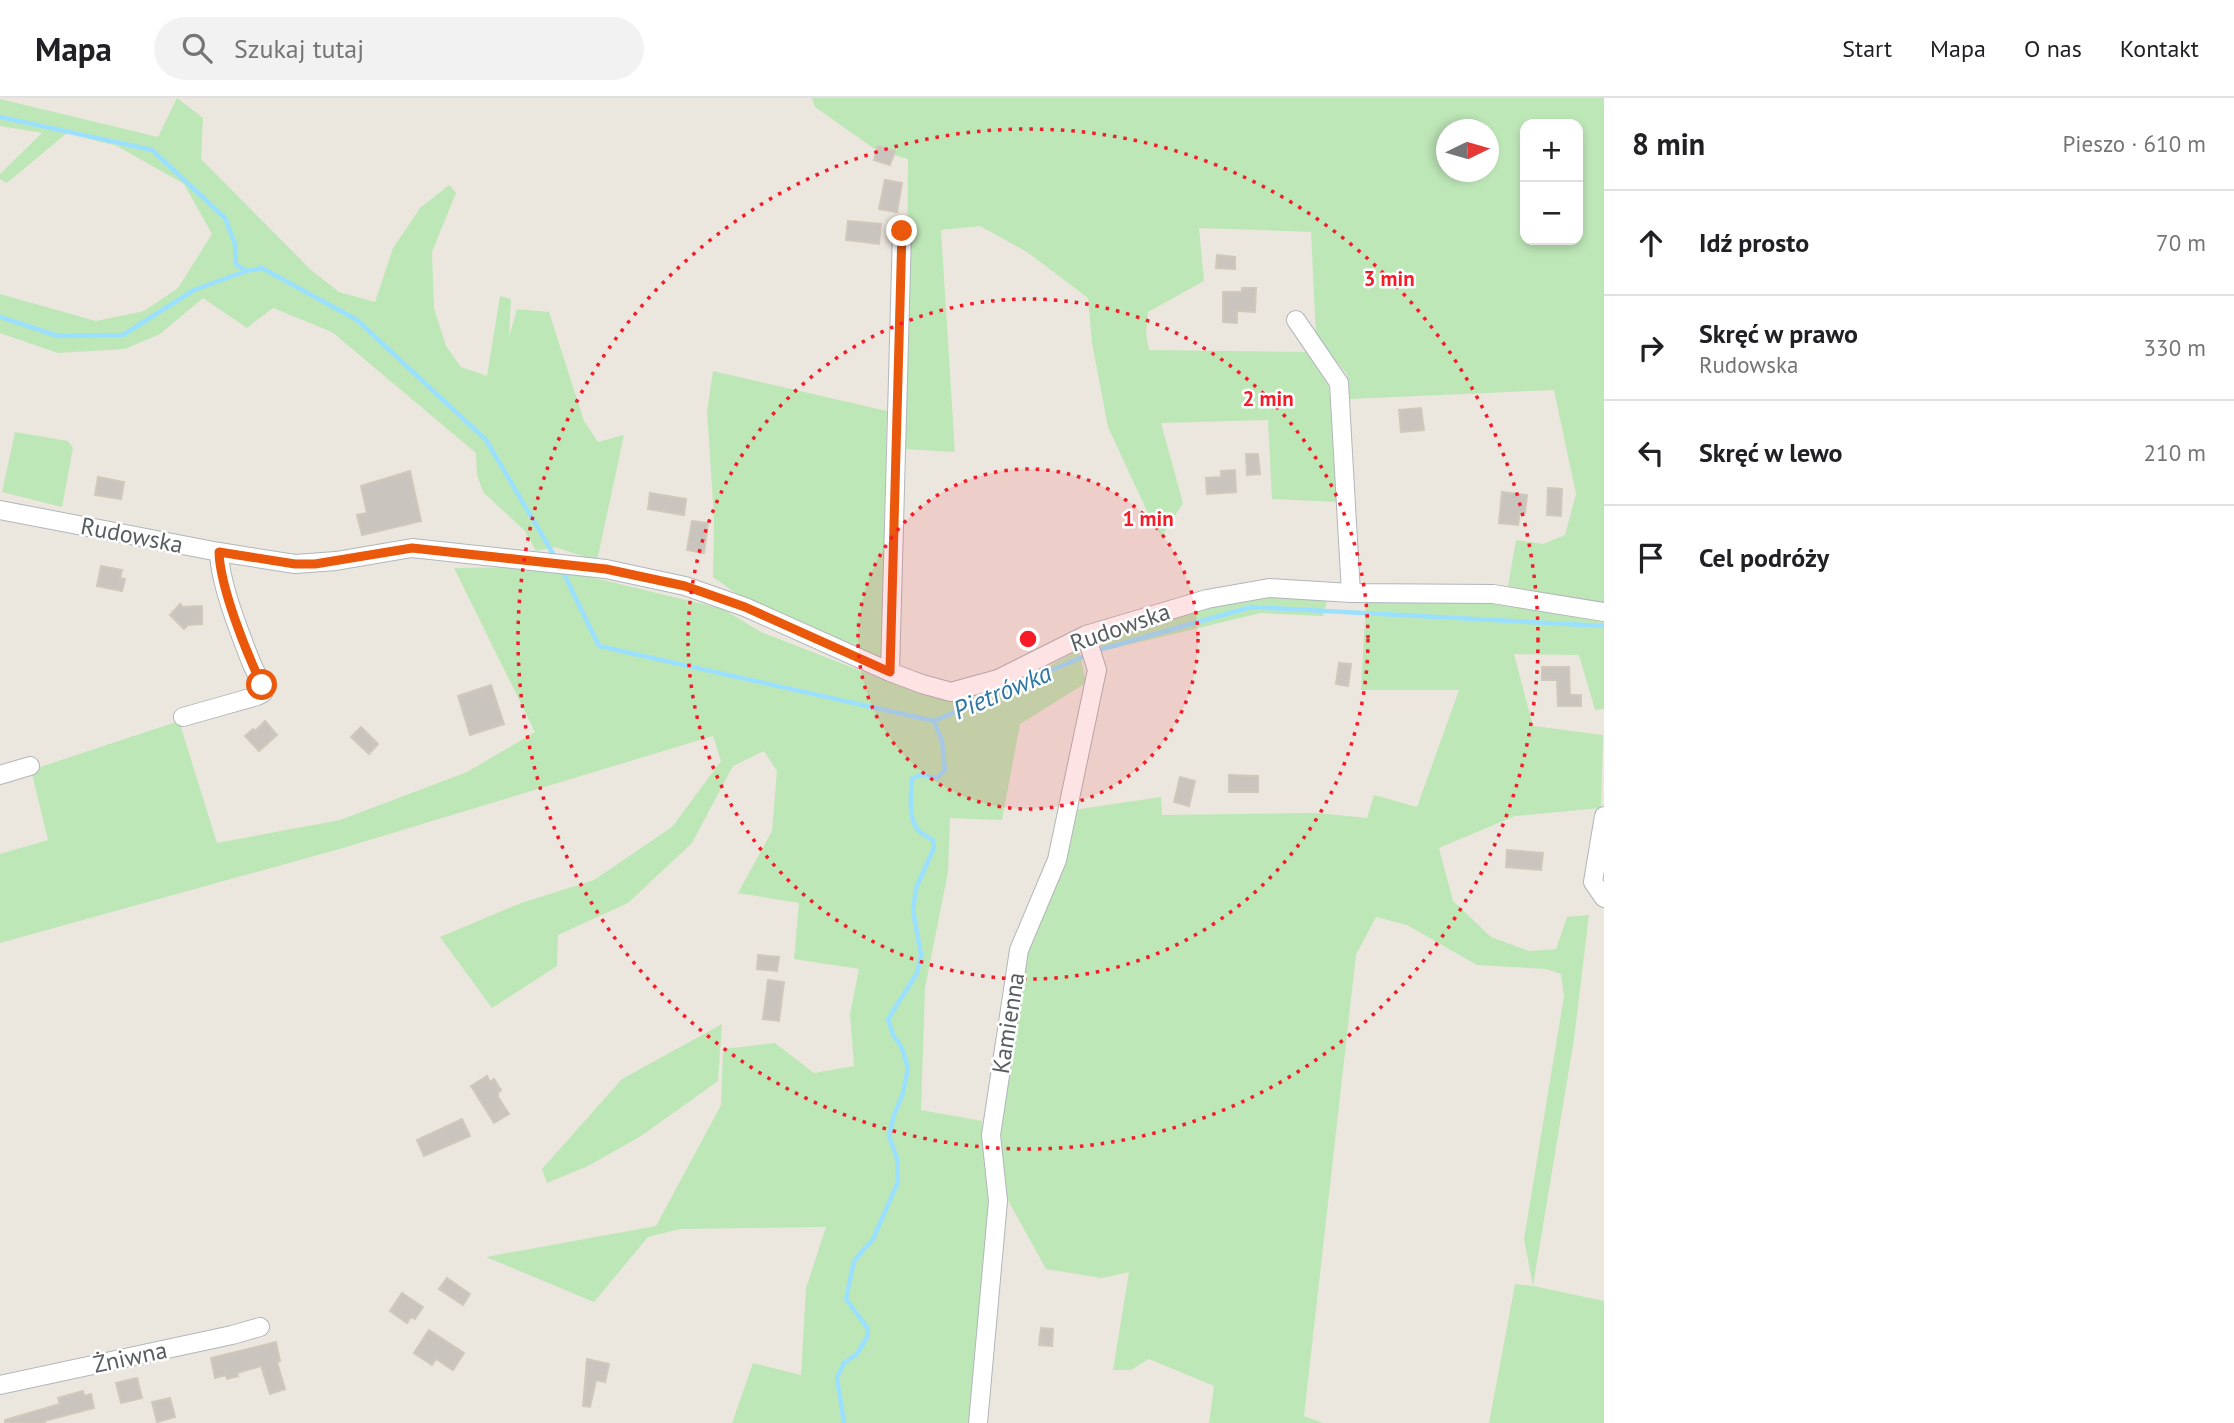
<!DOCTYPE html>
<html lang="pl">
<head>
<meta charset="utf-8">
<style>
  :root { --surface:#fff; --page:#f2f2f2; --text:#202124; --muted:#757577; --line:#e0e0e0 }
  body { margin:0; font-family:"PT Sans",sans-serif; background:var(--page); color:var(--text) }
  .controls { position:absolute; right:21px; top:21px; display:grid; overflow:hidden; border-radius:14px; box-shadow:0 4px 10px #0003 }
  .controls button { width:63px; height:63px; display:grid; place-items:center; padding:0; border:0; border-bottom:2px solid var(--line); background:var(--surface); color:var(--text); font:35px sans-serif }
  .compass { position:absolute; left:1436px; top:21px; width:63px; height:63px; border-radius:50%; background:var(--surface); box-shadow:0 4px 10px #0003; rotate:85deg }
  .stop { position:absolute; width:21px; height:21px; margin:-16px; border:5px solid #ea580c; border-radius:50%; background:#fff }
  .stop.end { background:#ea580c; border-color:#fff; box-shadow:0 2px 7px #0008 }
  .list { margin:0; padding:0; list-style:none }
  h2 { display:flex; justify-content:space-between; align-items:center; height:91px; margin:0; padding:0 28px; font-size:30px }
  h2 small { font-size:23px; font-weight:400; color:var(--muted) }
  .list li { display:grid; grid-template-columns:46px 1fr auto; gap:21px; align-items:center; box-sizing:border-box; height:105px; padding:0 28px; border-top:2px solid var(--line) }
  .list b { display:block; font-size:26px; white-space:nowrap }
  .list p { margin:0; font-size:23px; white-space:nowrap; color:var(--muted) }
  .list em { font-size:23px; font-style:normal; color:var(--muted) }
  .icon { flex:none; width:38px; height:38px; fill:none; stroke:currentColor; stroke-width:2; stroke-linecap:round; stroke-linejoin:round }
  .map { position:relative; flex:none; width:1604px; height:1325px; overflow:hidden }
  header { display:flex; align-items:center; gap:42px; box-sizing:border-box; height:98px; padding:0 35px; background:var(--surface); border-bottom:2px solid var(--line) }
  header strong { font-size:33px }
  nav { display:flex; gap:38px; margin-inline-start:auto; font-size:24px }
  .search { width:490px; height:63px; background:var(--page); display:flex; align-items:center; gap:18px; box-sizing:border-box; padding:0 24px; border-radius:38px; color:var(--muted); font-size:26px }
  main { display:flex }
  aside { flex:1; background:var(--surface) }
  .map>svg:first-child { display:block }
  .green { fill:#bee7b8; fill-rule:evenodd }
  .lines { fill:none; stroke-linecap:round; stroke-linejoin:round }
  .stream { stroke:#9be1ff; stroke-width:4.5 }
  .building { fill:#c9c4bd; stroke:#d1c8bc; stroke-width:2 }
  .minor-casing { stroke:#b1b6bb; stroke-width:20 }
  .minor { stroke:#fff; stroke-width:18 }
  .route { stroke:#ea580c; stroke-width:9 }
  .ring { fill:none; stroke:#f61b27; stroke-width:3.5; stroke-dasharray:3.5 7 }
  .labels { text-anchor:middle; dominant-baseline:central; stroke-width:5; stroke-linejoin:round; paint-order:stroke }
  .street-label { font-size:24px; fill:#575d61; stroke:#fff }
  .water-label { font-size:26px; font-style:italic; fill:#2f78a5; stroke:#fff }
  .centre { fill:#f61b27; stroke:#fff; stroke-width:3.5 }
  .ring-label { font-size:21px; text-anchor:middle; font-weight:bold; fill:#f61b27; stroke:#fff; stroke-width:5; stroke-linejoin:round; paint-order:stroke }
</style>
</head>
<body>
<header>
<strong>Mapa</strong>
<div class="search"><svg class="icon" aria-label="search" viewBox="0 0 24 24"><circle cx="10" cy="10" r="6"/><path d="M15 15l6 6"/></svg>Szukaj tutaj</div>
<nav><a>Start</a><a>Mapa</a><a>O nas</a><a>Kontakt</a></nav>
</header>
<main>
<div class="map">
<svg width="1604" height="1325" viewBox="0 0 1604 1325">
  <rect width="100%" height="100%" fill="#ece7de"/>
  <!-- green -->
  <path class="green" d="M177,0l26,20 -2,41 110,111 28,22 36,10 18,-54 27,-40 29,-23 7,8 -24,59 2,56 12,38 15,21 26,9 13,-80 11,3 -2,38 8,-28 32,3 35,109 14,21 26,-7 -27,126 -42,-14 -19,4 -11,-20 -42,-39 -6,-17 -1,-22 -144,-121 -59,-24 -26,20 -44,-30 -43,36 -35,15 -67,4 -58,-20v-39l96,27 48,-10 34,-23 34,-54 -28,-50 -67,-38 -50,-13 -60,50 -7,-4v-5l42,-41 -42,-7v-27l158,38z
    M812,0h792v506l-96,-18 8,-46 27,4 22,-9 11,-41 -22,-104 -204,9 -3,-25 -31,-36 -5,-106 -112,-4 5,53 -56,31 -2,22 3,16 157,2 23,35 9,115 -66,-3 -4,-79 -107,3 22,80 -21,33 -9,-12 -45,-97 -16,-84 -4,-45 -61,-46 -47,-26 -39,4 14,222 -49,-3 2,-290 -32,-9 -61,-43zM1525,26h53v116h-53zM1447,32h42v42h-42z
    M713,273l174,40 -6,249 -133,-58 -35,-25 1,-59 -7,-107z
    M15,334l53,9 5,7 -11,59 -60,-15z
    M519,469l55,6 149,36 38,23 165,64c8,1 18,4 27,3 45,-1 87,-29 126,-49l7,33 -66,41 -18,96 -52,-2 -2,54 -23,116 -4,122 61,11 9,78 -22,224h-237l21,-60 48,12 5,-87 20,-61 -146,2 -32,8 -54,65 -108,-45 170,-31 65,-121 2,-56 52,-6 39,30 40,-7 -4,-52 9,-45 -65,-10 5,-56 -61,-10 34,-62 5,-60 -13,-20 -31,15 -41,77 -64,60 -70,32 -1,31 -65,42 -52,-71 81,-34 73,-23 78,-53 49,-66 -8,-25 -370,112 -343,95v-89l48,-14 -17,-70 148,-49 38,122 123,-23 127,-48 68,-40 -81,-164z
    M1266,498l61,4 -4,16 -62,-3 -159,38 -3,-13 108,-32z
    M1366,503l126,1 112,18v89l-9,1 -16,-55 -65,-1 19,72 70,9 -2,73 -86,8 -76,32 14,53 38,36 38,14 27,-2 11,-32 22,-2 -15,124 -41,247 71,15v122h-115l26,-139 18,2 -9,-47 40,-243 -3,-22 -15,-5 -69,-4 -70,-40 -31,-8 -20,38 -52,461 19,7h-114l5,-37 -65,-27 -18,11h-18l16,-98 -27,6 -56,-9 -41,-74 -6,-60 26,-181 48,-144 88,-13 1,18 155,-2 50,5 7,-23 43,12 42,-117h-98z
    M722,926l-4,57 -77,55 -53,30 -41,17 -5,-14 80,-90z"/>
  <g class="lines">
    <!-- stream -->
    <path class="stream" d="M0,19l152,33 73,68 10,26 1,20 10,7
      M0,219l58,19 65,-1 71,-45 52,-19 16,-3 95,52 129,120 69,117
      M562,472l37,76 335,75
      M1095,553l156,-44 353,19
      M934,623l153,-66
      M844,1325l-7,-45 7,-15 13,-9 10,-17 1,-8 -22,-30 8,-38 19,-22 25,-57 -1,-24 -8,-22 5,-21 9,-22 5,-25 -6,-20 -9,-13 -5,-16 29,-46 4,-18 -8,-44 3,-23 18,-40 -1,-8c-5,-3 -11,-6 -15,-10 -10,-11 -7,-37 -6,-51l8,-4 17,3 8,-8 -3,-29 -8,-20"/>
  </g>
  <!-- building -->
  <path class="building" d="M878,48l17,5 -5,14 -16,-5z
    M885,82l17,3 -5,29 -18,-3z
    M848,123l33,3 -2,20 -33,-4z
    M1217,157l18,2v12l-19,-1z
    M1242,190h14l-1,24 -18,-1v12l-14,-1v-30h19z
    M1421,310l3,22 -23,2 -2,-22z
    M1246,356h12l2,20 -13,1z
    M1235,372l1,22 -29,2 -1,-16 15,-1v-6z
    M410,373l11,50 -59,14 -5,-20 10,-2 -6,-27z
    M98,379l26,5 -3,17 -26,-4z
    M1548,390l14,1 -1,27 -14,-1z
    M1502,394l25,3 -2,18 -5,-1 -2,13 -19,-2z
    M650,395l36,6 -2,16 -36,-6z
    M692,423l16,2 -4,30 -17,-3z
    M101,468l21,4 -2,8 5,1 -3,12 -25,-5z
    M180,506l3,3 19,-1v18l-14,1 -4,4 -14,-14z
    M1339,565l12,1 -3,22 -12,-2z
    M1542,569h27l1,28h11v11h-23l-1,-26h-15z
    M491,587l13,39 -34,11 -12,-39z
    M265,623l12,14 -18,16 -14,-15 8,-7 2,2z
    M361,629l17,17 -9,10 -18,-17z
    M1229,677l29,1v16h-29z
    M1180,679l15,4 -6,25 -15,-4z
    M1507,752l36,3 -2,17 -35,-3z
    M758,857l21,2 -2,14 -20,-2z
    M768,882l16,2 -5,39 -16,-2z
    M487,978l3,6 4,-3 7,11 -3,3v4l11,17 -15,9 -23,-37z
    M462,1021l8,17 -46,20 -7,-16z
    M447,1180l23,16 -7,11 -24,-16z
    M402,1195l21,14 -8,12 -4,-2 -4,6 -17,-12z
    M1041,1230l12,1 -1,17 -13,-1z
    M429,1232l35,23 -11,17 -17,-11 -4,6 -18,-12z
    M276,1244l4,19 -3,1 8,27 -15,5 -9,-28 -24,7 1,3 -11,3 -1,-4 -11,3 -4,-20z
    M587,1261l22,5 -4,18 -9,-2 -6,27 -7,-1z
    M137,1280l5,20 -21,5 -5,-20z
    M83,1293l1,5 7,-2 3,14 -50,13 1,2h-40v-3l55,-16 -2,-6z
    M170,1300l5,19 -18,5 -5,-20z"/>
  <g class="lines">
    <!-- minor casing -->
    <g class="minor-casing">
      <path id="minor" d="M1296,222l43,63 12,210
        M0,412l219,42 76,12 41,-3 76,-13 194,21 79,17 60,21 145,65 32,12 29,8 47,-13 88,-44 121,-36 62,-11 82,5 142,1 111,18
        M890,574l12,-441
        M183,619l74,-21 6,-3c-1,-11 -8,-21 -12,-31 -12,-31 -31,-78 -32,-110
        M0,677l30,-9
        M1604,718l-11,66 11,16
        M0,1287l232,-50 28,-8
        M978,1325l20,-222 -7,-66 28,-185 38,-90 40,-190 -11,-35"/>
    </g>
    <!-- minor -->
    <use href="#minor" class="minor"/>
  </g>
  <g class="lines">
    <!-- route -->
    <path class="route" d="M262,587c-16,-33 -42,-98 -43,-133l76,12h20l97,-16 194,21 79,17 60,21 145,65 12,-441"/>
  </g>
  <!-- distance rings -->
  <circle cx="1028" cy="541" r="170" fill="#f61b27" fill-opacity=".12"/>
  <g class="ring">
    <circle cx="1028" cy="541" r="170"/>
    <circle cx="1028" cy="541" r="340"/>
    <circle cx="1028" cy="541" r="510"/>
  </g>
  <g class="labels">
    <!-- street labels -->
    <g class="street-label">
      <text transform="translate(132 437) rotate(11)">Rudowska</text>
      <text transform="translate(1120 529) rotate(-19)">Rudowska</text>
      <text transform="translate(1008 925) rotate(-81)">Kamienna</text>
      <text transform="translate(130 1259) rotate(-12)">Żniwna</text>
    </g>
    <!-- water labels -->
    <g class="water-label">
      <text transform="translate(1002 593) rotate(-23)">Pietrówka</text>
    </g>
  </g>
  <circle cx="1028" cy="541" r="10" class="centre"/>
  <g class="ring-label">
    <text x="1389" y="188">3 min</text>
    <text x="1268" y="308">2 min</text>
    <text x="1148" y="428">1 min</text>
  </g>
</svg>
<div class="controls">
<button>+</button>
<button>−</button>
</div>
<svg class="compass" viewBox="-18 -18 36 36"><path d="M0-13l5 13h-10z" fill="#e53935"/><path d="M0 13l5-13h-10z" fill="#757577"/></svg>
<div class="stop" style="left:262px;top:587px"></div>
<div class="stop end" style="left:902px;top:133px"></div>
</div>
<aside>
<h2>8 min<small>Pieszo · 610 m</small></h2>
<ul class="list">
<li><svg class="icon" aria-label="ahead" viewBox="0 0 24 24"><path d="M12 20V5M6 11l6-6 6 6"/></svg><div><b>Idź prosto</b></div><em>70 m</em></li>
<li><svg class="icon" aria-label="right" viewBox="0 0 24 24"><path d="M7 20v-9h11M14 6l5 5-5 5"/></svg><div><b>Skręć w prawo</b><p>Rudowska</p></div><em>330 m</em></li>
<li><svg class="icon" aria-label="left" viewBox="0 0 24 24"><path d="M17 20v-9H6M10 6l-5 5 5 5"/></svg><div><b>Skręć w lewo</b></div><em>210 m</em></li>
<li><svg class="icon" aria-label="arrive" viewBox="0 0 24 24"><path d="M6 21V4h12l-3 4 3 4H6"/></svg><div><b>Cel podróży</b></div></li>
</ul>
</aside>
</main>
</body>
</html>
